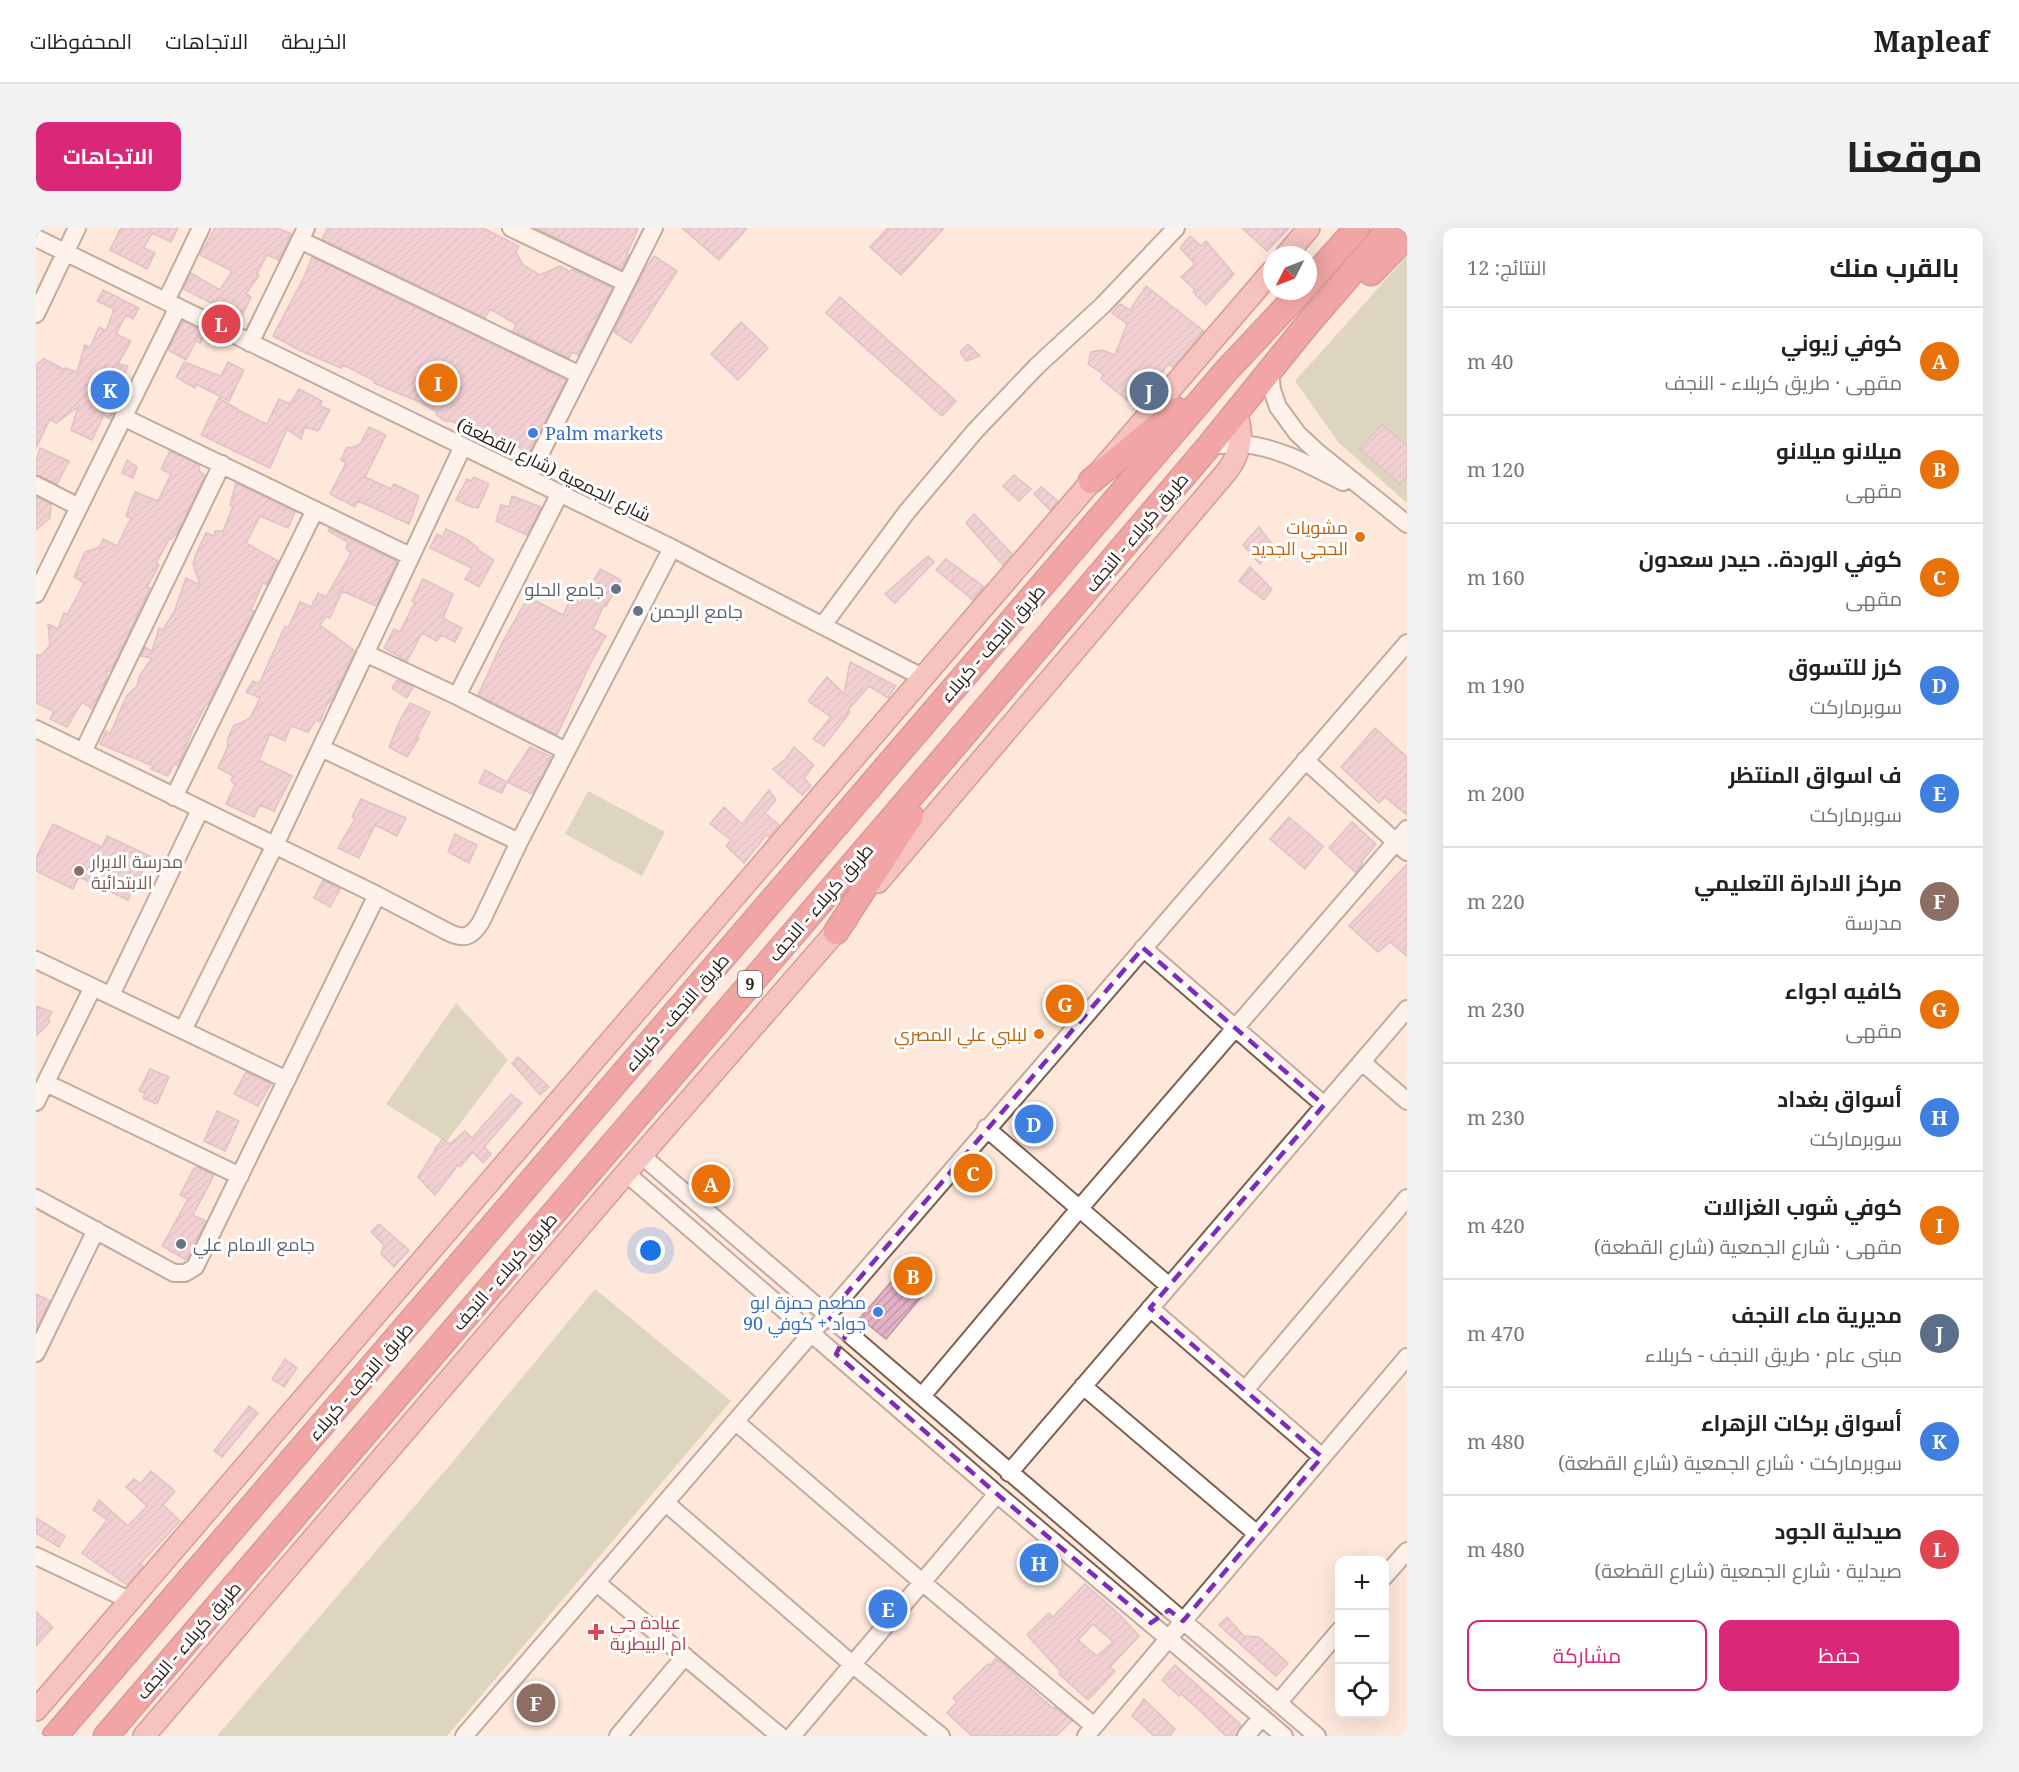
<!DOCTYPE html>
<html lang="ar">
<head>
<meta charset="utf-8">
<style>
  :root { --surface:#fff; --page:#f2f2f2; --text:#222; --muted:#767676; --line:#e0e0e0; --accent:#db2777 }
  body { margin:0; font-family:"Noto Serif",Cairo,serif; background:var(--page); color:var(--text); direction:rtl }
  .controls { position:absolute; right:18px; bottom:18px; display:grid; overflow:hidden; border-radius:12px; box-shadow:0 6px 24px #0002 }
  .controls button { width:54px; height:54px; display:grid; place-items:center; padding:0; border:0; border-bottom:2px solid var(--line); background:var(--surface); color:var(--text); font:30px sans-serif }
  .compass { position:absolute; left:1227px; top:18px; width:54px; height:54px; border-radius:50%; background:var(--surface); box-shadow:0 6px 24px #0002; rotate:228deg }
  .you { position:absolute; left:615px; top:1023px; width:21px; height:21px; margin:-15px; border:4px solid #fff; border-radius:50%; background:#1a73e8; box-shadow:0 0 0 9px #1a73e833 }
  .badge { display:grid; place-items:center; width:39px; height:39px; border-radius:50%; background:var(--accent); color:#fff; font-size:20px; font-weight:700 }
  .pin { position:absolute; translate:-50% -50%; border:3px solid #fff; box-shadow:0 2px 6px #0006 }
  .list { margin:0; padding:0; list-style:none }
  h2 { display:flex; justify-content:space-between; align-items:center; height:78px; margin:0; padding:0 24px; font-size:26px }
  h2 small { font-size:20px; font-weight:400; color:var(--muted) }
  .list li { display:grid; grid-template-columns:39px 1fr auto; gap:18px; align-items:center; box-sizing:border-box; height:108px; padding:0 24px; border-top:2px solid var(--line) }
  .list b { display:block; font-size:22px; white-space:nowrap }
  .list p { margin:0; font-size:20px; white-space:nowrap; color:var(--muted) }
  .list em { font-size:20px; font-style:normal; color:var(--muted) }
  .actions { display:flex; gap:12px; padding:18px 24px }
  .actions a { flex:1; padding:14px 0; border:2px solid var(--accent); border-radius:12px; text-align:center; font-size:21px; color:var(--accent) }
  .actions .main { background:var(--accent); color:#fff }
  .icon { flex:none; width:33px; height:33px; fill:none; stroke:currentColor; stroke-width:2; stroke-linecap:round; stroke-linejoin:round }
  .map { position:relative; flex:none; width:1371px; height:1508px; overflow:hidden; direction:ltr; border-radius:12px }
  header { display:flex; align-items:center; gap:36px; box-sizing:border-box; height:84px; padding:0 30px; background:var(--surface); border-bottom:2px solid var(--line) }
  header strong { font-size:28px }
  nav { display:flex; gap:33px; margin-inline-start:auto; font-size:21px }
  .intro { display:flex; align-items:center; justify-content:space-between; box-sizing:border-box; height:144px; padding:0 36px }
  h1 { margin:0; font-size:42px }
  .button { padding:15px 27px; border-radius:12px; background:var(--accent); color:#fff; font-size:21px; font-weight:700 }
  main { display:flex; gap:36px; padding:0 36px }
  aside { flex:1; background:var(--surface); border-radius:12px; box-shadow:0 6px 24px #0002 }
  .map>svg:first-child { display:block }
  .green { fill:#b6bf99 }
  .building { fill:url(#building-hatch); stroke:#ba95a4; stroke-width:1.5; fill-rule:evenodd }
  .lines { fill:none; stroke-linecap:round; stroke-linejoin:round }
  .minor-casing { stroke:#7e5f4d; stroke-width:20 }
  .major-casing { stroke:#a34047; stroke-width:24 }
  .highway-casing { stroke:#a34047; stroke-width:27 }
  .minor { stroke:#fff; stroke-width:16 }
  .major { stroke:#ef98a1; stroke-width:21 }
  .highway { stroke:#e55462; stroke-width:24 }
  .marked { fill:none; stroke:#7b2cbf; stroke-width:4.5; stroke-dasharray:12 8; stroke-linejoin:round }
  .shop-dot { fill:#3f7fe0; stroke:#fff; stroke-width:2 }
  .food-dot { fill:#e8710a; stroke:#fff; stroke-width:2 }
  .worship-dot { fill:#6b7280; stroke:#fff; stroke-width:2 }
  .education-dot { fill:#8d6e63; stroke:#fff; stroke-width:2 }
  .health-dot { fill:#e0444e; stroke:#fff; stroke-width:2 }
  .labels { text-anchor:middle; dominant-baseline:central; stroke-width:6; stroke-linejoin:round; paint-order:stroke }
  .shield { fill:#fff; stroke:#69605b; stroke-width:1.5 }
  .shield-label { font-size:16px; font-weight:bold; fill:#291c15 }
  .shop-label { font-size:18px; fill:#366cbe; stroke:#fff; text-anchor:start }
  .street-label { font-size:18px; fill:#291c15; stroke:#fff }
  .food-label { font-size:18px; fill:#c56008; stroke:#fff; text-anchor:end }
  .worship-label { font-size:18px; fill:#5b616d; stroke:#fff; text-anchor:start }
  .education-label { font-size:18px; fill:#785e54; stroke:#fff; text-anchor:start }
  .health-label { font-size:18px; fill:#be3a42; stroke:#fff; text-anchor:start }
</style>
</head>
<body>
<header>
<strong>Mapleaf</strong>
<nav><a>الخريطة</a><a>الاتجاهات</a><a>المحفوظات</a></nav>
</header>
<div class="intro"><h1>موقعنا</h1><a class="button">الاتجاهات</a></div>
<main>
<aside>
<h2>بالقرب منك<small>النتائج: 12</small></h2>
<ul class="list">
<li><span class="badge" style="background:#e8710a">A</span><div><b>كوفي زيوني</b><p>مقهى · طريق کربلاء - النجف</p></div><em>40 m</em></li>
<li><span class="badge" style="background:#e8710a">B</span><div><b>ميلانو ميلانو</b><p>مقهى</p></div><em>120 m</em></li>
<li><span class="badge" style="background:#e8710a">C</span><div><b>كوفي الوردة.. حيدر سعدون</b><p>مقهى</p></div><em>160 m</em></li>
<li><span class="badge" style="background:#3f7fe0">D</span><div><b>كرز للتسوق</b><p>سوبرماركت</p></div><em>190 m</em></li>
<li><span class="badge" style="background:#3f7fe0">E</span><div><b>ف اسواق المنتظر</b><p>سوبرماركت</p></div><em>200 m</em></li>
<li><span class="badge" style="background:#8d6e63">F</span><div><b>مركز الادارة التعليمي</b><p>مدرسة</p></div><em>220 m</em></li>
<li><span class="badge" style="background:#e8710a">G</span><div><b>كافيه اجواء</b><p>مقهى</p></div><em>230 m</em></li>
<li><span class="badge" style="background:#3f7fe0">H</span><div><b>أسواق بغداد</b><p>سوبرماركت</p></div><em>230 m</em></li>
<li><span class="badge" style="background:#e8710a">I</span><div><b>كوفي شوب الغزالات</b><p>مقهى · شارع الجمعية (شارع القطعة)</p></div><em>420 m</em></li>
<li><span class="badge" style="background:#5c6f8a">J</span><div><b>مديرية ماء النجف</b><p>مبنى عام · طريق النجف - کربلاء</p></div><em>470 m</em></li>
<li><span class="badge" style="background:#3f7fe0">K</span><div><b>أسواق بركات الزهراء</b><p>سوبرماركت · شارع الجمعية (شارع القطعة)</p></div><em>480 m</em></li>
<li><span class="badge" style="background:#e0444e">L</span><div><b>صيدلية الجود</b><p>صيدلية · شارع الجمعية (شارع القطعة)</p></div><em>480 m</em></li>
</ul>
<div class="actions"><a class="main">حفظ</a><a>مشاركة</a></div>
</aside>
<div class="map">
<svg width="1371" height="1508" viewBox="0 0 1371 1508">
  <defs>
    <pattern id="building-hatch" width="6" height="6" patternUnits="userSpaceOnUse" patternTransform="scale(1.5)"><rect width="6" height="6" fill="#e4b2c6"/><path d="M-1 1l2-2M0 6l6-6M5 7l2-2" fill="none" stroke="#c498a9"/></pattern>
  </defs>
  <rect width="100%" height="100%" fill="#fee8dc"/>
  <!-- green -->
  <path class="green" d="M1371,28v247l-68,-60 -44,-62z
    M552,563l77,41 -23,44 -77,-42z
    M420,775l52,57 -62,82 -60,-38z
    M559,1061l136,112 -284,335h-230l239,-278z"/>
  <!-- building -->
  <path class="building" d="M85,0h57l-7,14 -19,-9 -8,15 11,5 -8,16 -37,-19z
    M179,0h63l13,6 -12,26 -12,-5 -10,19 2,1 -13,19 5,3 -10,21 -58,-29 8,-16 29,17 12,-19 -32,-16z
    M292,0h155l36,18 -3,6 7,13 17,10 20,-9 10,6 2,-3 40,19 -34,67 -6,-3 -3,6 -56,-27 3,-7 -26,-15 -5,9 -163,-79z
    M499,0h103l-11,26 2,1 -8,14z
    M646,0h65l-28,32z
    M852,0h56l-43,47 -31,-28z
    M1206,0h47l-22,23z
    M1154,8l11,10 5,-5 28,33 -28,31 -13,-13 2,-2 -14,-13 14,-13 -15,-16z
    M618,28l23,15 -46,72 -17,-11 28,-58z
    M276,29l254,123 -39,77 -8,-5 2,-4 -12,-5 -1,1 -26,-12v2l-22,-11 -1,2 -8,-4h-6l-9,-6 1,-3 -15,-9 -48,-20 1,-2 -32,-16 -2,3 -40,-17 -28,-15 32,-61z
    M1110,58l58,45 -31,36 -5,-3 -31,44 -36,-29 2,-5 -15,-10 3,-12 11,-2 13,5 12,-31 -15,-11 8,-9 10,6z
    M67,62l36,18 -6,11 -7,-4 -10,19 15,7 -13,23 10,2 -10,20 8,3 -11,15 2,1 -7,14 -6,-4 -12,25 -21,-10 7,-23 -22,16 -6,-4 -14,29v-83l8,-6 19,10 3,-1 11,4 8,-27 5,3 9,-21 7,4 8,-22 -17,-8z
    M804,69l116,104 -14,15 -116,-103z
    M147,93l22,12 -5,10 -4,-2 -10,19 -18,-10z
    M705,94l27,26 -30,32 -27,-26z
    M932,116l12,12 -14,5 -6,-9z
    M148,134l37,14 7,-14 16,8 -15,31 -33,-17 -1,4 -19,-11z
    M263,161l23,12 -2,5 10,4 -12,21 -13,-4 -4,12 -14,-10 -17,39 -69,-33 18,-37 25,15 23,11 12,-25 11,5z
    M1346,196l25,22v30l-7,8 -40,-35z
    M333,199l17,8 -21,42 26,12 3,-5 25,12 -10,28 -51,-23 -3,6 -25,-13 16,-31 -5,-3 6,-13 4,1 9,-4z
    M4,220l29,13 -12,23 -21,-9v-14z
    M134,223l29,14 1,7 5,3 -27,56 -6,8 -2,-1 -14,25 3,2 -12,22 3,1 -39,83 -4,1v6l-15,31 -10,-7 -15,25 -17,-8 4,-8 -18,-8v-48h6l8,-10 -2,-21 10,5 6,-16 3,2 17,-32 -10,-6 11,-25 15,-5 3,-8 14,7 14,-28 -5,-2 9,-24 23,9 13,-27 -10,-5z
    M91,232l10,7 -4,11 -11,-5z
    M978,247l17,14 -12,12 -16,-15z
    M438,249l15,7 -11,24 -7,-1 -15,-7 11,-21 4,2z
    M200,255l59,29 -7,16 -28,-12 -14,27 32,18 -11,24 -4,-2 -12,27 3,1 -46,93 -1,-1 -14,26 -15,37 -4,-2 -6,12 -17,-7 2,-3 -53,-22 6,-13 4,3 16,-37 11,-11 3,-11 12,-17 -11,-2 4,-9 7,4 7,-23 4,2 11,-18 12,-34 14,7 -7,-21 3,-10 10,-21 8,3 1,-5h8l10,-25 -3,-1z
    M1005,259l17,14 -8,9 -16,-16z
    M476,268l29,11 -14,28 -31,-14 5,-16 8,2z
    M0,269l15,7 -1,14 -14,12z
    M938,286l38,40 -9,11 -37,-42z
    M1223,299l13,17 -12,20 -17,-19z
    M293,301l68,32 -21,45 -34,-15 -12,27 -4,-2 -6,9 35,26 -22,45 -4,7 -1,-1 -8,20 -4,-2 -8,12 -17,-6 -6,15 -15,-7 -11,26 33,16 -18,35 -14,-6 -6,12 -28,-13 9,-19 -4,-5 2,-4 -15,-8 9,-19 1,-11 6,-13 7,-2 9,-5 10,-20 -14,-6 7,-11 6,3 26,-58 3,2 12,-26 11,5 7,-14 8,4 25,-44 -5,-5 2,-6 -20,-11z
    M410,301l22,11 10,8v2l16,10 -15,27 -14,-8 7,-11 -42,-20 7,-14 5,3z
    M892,328l6,6 -39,41 -10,-9z
    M910,331l38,28 -11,13 -37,-30z
    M1214,339l22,22 -8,11 -25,-19z
    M564,341l21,11 -15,26 -2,-1 -11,24 13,7 -14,24 -35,75 -79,-40 23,-50 27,-48 35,18 8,-17 10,5z
    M387,351l30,15 -10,24 19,10 -7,14 -14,-7 -4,6 -15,-8 -15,28 -23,-13 10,-19 6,3 15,-30 -3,-1z
    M814,434l46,24 -8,12 -19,-12 -21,24 2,2 -26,34 -11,-7 18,-22 -23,-16 19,-24 17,17z
    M361,452l16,7 -6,11 -15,-10z
    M374,475l20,9 -13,25 2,1 -12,19 -18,-10 11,-27z
    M1339,500l32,29v58l-22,-18 -6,6 -38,-36z
    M494,519l22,10 -20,37 -25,-12z
    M758,519l20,18 -10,13 7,8 -9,9 -29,-26 13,-10z
    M449,542l22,12 -5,11 -23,-10z
    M733,562l7,10 -11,13 14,12 -10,12 -3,-2 -22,28 -18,-17 5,-6 -21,-16 14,-17 18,17z
    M325,571l45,19 -9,18 -22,-11 -16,33 -21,-10 17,-29 -3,-2z
    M1253,589l34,29 -18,23 -35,-30z
    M1316,594l24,22 -15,18 2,2 -7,9 -27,-25z
    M17,596l49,23 5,-11 43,20 -22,44 -49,-23 -6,12 -37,-18v-13z
    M419,606l22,11 -8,18 -21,-11z
    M1371,636v92l-17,-14 -12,10 -29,-26z
    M287,652l17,9 -10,18 -16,-9z
    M0,778l16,6 -4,7 2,3 -14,14z
    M482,829l31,30 -9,8 -28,-32z
    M114,841l19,8 -12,27 -14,-6 2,-5 -6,-2z
    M210,844l25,12 -13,22 -24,-12z
    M475,866l11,9 -38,44 7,7 -8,9 -10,-11 -13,15 -2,-2 -23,30 -17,-18 18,-28 -1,-1 8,-9 7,5 15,-13 7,7z
    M181,883l22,10 -14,30 -21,-10z
    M161,939l17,8 -21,40 13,6 -20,39 -24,-14 26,-47 -8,-4 14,-27 2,1z
    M343,996l30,26 -15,17 -13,-13 3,-9 -13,-13z
    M861,1047l25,21 -36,43 -26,-21z
    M0,1066l14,7 -14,28z
    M249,1131l12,9 -13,19 -12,-8z
    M213,1178l9,7 -36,44 -8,-6z
    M115,1243l24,20 -12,14 17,16 -40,43 3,2 -16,19 -45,-32 25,-33 -14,-10 6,-10 29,26 19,-20 -21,-19 8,-8 6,5z
    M0,1290l29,18 -6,11 -23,-14z
    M1049,1356l34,30 20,22 -29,31 5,4 -27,29 -29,-26 2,-2 -34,-37 22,-22 4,4zM1057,1396l20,18 -16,14 -19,-16z
    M0,1384l17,15 -17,19z
    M1191,1389l17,19 15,1 29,26 -12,13 -57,-51z
    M960,1430l58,51 1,-2 17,14 -16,15h-84l-25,-23 10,-11 -4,-4 35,-34 2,1z
    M1139,1437l66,60 -5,11h-10l-28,-27 -17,-15 -2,2 -17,-16z
    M1108,1471l31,30 -5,7h-16l-22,-20z"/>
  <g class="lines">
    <!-- minor casing -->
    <g class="minor-casing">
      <path id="minor" d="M475,0l115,55
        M0,10l636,310 250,129
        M264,12l280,135
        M130,73l35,-73
        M0,86l41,-86
        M214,115l56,-115
        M1234,144l2,18 6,17 19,26 19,18 91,73
        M87,189l287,139
        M1173,218c11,-1 22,-2 33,-2 37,3 69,22 101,38
        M492,250l126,-250
        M0,257l43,22
        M524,265l-103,203 109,55
        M0,366l142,-287
        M787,397l83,-112 69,-82 62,-65 66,-61 73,-77
        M329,425l92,43
        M0,501l341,166 69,36c17,9 25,7 35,-9l38,-80 153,-294
        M285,520l198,94
        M47,524l139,-288
        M1269,532l102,92
        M138,569l141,-287
        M1107,720l181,157
        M0,732l251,120
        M75,767l89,-185
        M147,802l92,-185 188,-399
        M1326,834l45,39
        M10,855l194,93
        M0,874l57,-115
        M950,900l183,158
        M605,927l676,581
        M590,945l371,321 287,242
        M0,970l138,75h11l10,-6 182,-372
        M1114,1080l172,149
        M0,1125l60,-123
        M1047,1158l174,148
        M1209,1162l162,-192
        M886,1168l157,-187 328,-380
        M700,1194l186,160 172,144
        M973,1245l398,-464
        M630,1275l186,161 89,72
        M0,1328l93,44
        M1348,1349l23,-26
        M561,1355l183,153
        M1242,1475l62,-73
        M428,1508c315,-364 627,-731 943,-1093
        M582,1508l67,-80
        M756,1508l205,-242
        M1050,1508l321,-379
        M1210,1508l16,-19"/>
    </g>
    <!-- major casing -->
    <g class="major-casing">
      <path id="major" d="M1250,27l23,-27
        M842,654l350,-412c13,-18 16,-36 8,-57
        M0,1482l1236,-1439
        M108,1508l482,-563 220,-253"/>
    </g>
    <!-- highway casing -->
    <g class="highway-casing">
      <path id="highway" d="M1335,45l36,-37
        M1272,55l49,-55
        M1055,253l86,-71
        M800,704l75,-116
        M19,1508l1171,-1365 75,-80
        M70,1508l855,-998 248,-292 97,-120 84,-98"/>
    </g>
    <!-- minor -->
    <use href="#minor" class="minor"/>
    <!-- major -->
    <use href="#major" class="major"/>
    <!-- highway -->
    <use href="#highway" class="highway"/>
  </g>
  <!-- marked area -->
  <path d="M0 0H1371V1508H0ZM1107,720l181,157 -174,203 172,149 -139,164 -14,-11 -18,13 -154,-129 -161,-140 11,-21 -20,-17z" fill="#fee8dc" fill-opacity=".55" fill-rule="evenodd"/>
  <path class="marked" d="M1107,720l181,157 -174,203 172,149 -139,164 -14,-11 -18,13 -154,-129 -161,-140 11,-21 -20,-17z"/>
  <!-- markers -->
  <g class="shop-dot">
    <circle cx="497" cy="205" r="6"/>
    <circle cx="842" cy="1084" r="6"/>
  </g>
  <g class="food-dot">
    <circle cx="1324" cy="309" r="6"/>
    <circle cx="1003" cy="806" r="6"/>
  </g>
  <g class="worship-dot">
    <circle cx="580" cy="361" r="6"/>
    <circle cx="602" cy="383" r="6"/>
    <circle cx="145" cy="1016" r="6"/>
  </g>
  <circle class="education-dot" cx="43" cy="643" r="6"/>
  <path class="health-dot" d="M557 1395h6v6h6v6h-6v6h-6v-6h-6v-6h6z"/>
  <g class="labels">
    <!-- shield labels -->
    <rect class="shield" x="702" y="743" width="24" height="26" rx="4.5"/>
    <g class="shield-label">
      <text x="714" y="756">9</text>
    </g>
    <!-- shop labels -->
    <g class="shop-label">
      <text x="509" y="205">Palm markets</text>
      <text x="830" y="1074" text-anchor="end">مطعم حمزة ابو<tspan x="830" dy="21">جواد + كوفي 90</tspan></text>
    </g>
    <!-- street labels -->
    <g class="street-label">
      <text transform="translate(518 241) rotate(26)">شارع الجمعية (شارع القطعة)</text>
      <text transform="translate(1100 304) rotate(-50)">طريق کربلاء - النجف</text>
      <text transform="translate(956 415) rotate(-49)">طريق النجف - کربلاء</text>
      <text transform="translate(784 674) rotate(-49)">طريق کربلاء - النجف</text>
      <text transform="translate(640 784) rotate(-49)">طريق النجف - کربلاء</text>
      <text transform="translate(468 1043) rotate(-49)">طريق کربلاء - النجف</text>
      <text transform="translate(324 1153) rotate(-49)">طريق النجف - کربلاء</text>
      <text transform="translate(152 1412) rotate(-49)">طريق کربلاء - النجف</text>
    </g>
    <!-- food labels -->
    <g class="food-label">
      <text x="1312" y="299">مشويات<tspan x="1312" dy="21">الحجي الجديد</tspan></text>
      <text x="991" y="806">لبلبي علي المصري</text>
    </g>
    <!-- worship labels -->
    <g class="worship-label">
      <text x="568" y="361" text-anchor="end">جامع الحلو</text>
      <text x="614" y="383">جامع الرحمن</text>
      <text x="157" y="1016">جامع الامام علي</text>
    </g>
    <!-- education labels -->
    <g class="education-label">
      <text x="55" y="633">مدرسة الابرار<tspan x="55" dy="21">الابتدائية</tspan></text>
    </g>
    <!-- health labels -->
    <g class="health-label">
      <text x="574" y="1394">عيادة جي<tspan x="574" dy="21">ام البيطرية</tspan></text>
    </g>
  </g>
</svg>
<div class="controls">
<button>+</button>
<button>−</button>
<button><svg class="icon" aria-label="locate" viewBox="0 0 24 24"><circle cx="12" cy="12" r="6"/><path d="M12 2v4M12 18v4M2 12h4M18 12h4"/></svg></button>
</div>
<svg class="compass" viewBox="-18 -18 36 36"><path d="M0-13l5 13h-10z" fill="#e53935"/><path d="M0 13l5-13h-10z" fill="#767676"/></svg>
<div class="you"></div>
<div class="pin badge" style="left:675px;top:956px;background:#e8710a">A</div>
<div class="pin badge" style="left:877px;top:1048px;background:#e8710a">B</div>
<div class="pin badge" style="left:937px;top:945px;background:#e8710a">C</div>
<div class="pin badge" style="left:998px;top:896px;background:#3f7fe0">D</div>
<div class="pin badge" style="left:852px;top:1381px;background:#3f7fe0">E</div>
<div class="pin badge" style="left:500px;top:1475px;background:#8d6e63">F</div>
<div class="pin badge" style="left:1029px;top:776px;background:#e8710a">G</div>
<div class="pin badge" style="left:1003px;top:1335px;background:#3f7fe0">H</div>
<div class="pin badge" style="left:402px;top:155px;background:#e8710a">I</div>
<div class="pin badge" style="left:1113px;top:163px;background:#5c6f8a">J</div>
<div class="pin badge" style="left:74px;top:162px;background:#3f7fe0">K</div>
<div class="pin badge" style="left:185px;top:96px;background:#e0444e">L</div>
</div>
</main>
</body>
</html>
